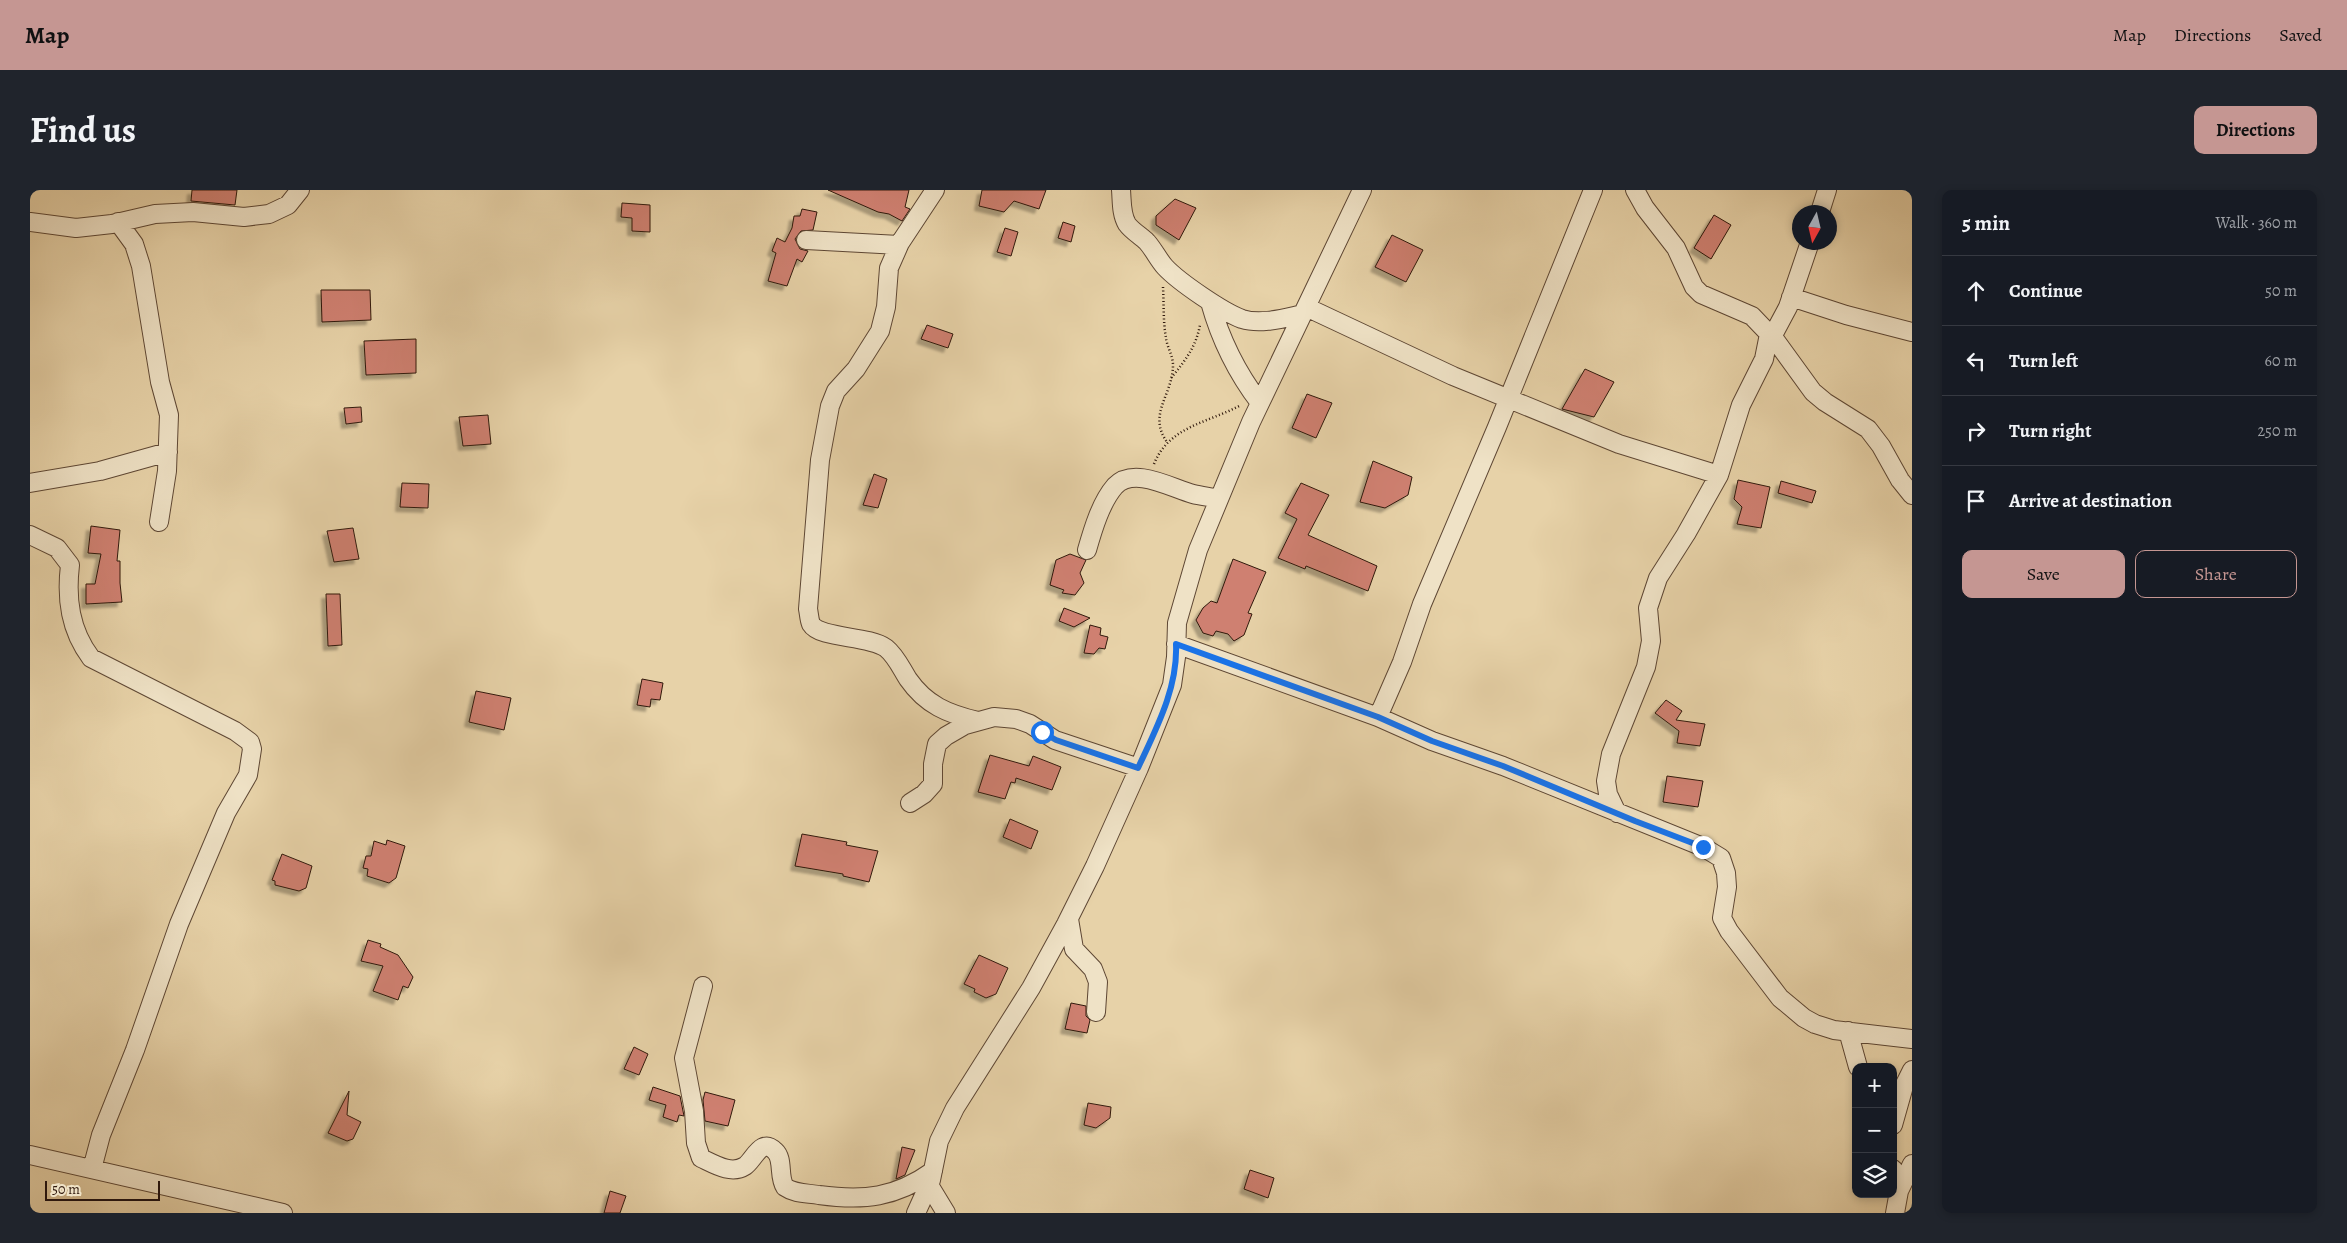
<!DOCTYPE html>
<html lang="en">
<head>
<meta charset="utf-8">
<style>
  :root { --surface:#171b24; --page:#20242c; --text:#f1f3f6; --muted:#9ea1a6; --line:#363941; --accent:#c59692 }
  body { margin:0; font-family:Alegreya,serif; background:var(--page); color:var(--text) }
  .controls { position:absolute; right:15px; bottom:15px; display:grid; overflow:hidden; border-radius:10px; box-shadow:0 2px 8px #0003 }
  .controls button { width:45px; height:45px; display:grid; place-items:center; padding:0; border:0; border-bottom:1px solid var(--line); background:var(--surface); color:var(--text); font:25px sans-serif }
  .compass { position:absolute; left:1762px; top:15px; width:45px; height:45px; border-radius:50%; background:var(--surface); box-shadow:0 2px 8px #0003; rotate:188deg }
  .scale { position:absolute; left:15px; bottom:12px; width:115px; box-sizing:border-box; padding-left:5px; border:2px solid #30190d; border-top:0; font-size:14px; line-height:18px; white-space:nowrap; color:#30190d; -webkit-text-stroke:4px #efe2c6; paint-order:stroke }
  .stop { position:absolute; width:15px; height:15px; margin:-11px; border:4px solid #1a73e8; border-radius:50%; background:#fff }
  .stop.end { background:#1a73e8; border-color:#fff; box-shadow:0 1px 5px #0008 }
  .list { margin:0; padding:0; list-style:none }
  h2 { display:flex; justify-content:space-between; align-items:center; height:65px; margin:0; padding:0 20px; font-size:21px }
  h2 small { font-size:16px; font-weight:400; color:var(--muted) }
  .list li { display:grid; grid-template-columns:32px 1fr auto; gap:15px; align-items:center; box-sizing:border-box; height:70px; padding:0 20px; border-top:1px solid var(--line) }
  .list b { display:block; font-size:19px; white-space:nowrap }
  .list em { font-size:16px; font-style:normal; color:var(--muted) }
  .actions { display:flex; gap:10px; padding:15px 20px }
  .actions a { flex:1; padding:11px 0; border:1px solid var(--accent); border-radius:10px; text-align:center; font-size:18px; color:var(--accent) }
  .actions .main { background:var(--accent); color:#111 }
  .icon { flex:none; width:28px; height:28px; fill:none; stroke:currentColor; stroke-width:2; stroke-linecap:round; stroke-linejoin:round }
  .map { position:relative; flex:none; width:1882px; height:1023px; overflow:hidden; border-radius:10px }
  header { display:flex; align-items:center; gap:30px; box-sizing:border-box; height:70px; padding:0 25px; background:var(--accent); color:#111 }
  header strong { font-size:24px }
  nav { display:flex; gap:28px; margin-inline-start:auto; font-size:18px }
  .intro { display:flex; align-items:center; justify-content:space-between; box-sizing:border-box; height:120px; padding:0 30px }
  h1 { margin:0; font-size:35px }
  .button { padding:12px 22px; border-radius:10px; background:var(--accent); color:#111; font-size:18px; font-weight:700 }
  main { display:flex; gap:30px; padding:0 30px }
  aside { flex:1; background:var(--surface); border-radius:10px; box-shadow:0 2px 8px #0003 }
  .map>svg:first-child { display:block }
  .building { fill:#cf8071; stroke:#30190d; filter:url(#shadow) }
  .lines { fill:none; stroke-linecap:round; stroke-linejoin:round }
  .minor-casing { stroke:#5e4734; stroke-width:20 }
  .path { stroke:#30190d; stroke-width:2.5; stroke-dasharray:1 2.5; stroke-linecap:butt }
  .minor { stroke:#efe2c6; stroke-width:18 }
  .route { stroke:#1a73e8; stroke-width:6 }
</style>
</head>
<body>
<header>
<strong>Map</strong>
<nav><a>Map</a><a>Directions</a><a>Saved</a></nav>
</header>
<div class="intro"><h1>Find us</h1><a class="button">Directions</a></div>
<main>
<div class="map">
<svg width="1882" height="1023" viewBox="0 0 1882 1023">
  <defs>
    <filter id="shadow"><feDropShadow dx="-4.5" dy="4.5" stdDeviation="1" flood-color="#0004"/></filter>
  </defs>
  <rect width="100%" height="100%" fill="#e7d2a8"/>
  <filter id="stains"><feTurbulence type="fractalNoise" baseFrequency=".004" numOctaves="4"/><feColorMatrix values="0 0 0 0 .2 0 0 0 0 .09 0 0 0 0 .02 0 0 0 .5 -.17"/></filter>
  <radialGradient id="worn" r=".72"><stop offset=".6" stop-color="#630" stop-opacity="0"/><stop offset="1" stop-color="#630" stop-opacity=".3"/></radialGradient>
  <!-- building -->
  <path class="building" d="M162,0h45l-2,15 -44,-4z
    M798,0h81l-4,17 5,2 -8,12 -13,-7 -11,-2z
    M952,0h64l-7,19 -25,-8 -10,11 -25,-6z
    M1145,9l21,9 -17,32 -23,-15v-9z
    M592,13l28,2v27l-18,-1v-13l-11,-1z
    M772,19l15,3 -4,18 -12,1 -6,8 5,10 8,2 -6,11 -5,-3 -10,27 -19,-5 8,-28 -4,-2 5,-13 8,4 7,-14 2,-12h6z
    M1684,25l17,10 -20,34 -17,-11z
    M1033,32l12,4 -4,16 -13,-4z
    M975,38l13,4 -7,24 -14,-4z
    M1362,45l31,15 -17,32 -31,-15z
    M291,100h49l1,30 -49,2z
    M897,135l26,9 -5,14 -27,-9z
    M386,149v34l-50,2 -2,-34z
    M1555,179l29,13 -20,35 -32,-8z
    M1277,204l25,9 -16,35 -24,-10z
    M331,217l1,15 -16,2 -2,-16z
    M458,225l3,29 -28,2 -4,-29z
    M1343,271l39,16 -4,18 -23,13 -25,-6z
    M844,284l13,5 -9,29 -15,-3z
    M1708,290l32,7 -9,41 -24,-4 5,-17 -8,-8z
    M1751,291l35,10 -4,12 -34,-10z
    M372,293l27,1 -1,24 -28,-1z
    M1271,293l28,12 -21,40 69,31 -9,25 -62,-25 -1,3 -27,-11 19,-39 -12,-6z
    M61,336l29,4 -3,31h3v22l2,19 -36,2v-20h9l6,-30 -13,-1z
    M323,338l6,31 -25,3 -7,-31z
    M1040,364l16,6 -6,13 4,10 -9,12 -13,-2 2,-3 -14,-5 6,-25z
    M1203,369l33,13 -18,41 4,1 -8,21 -10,6 -6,-7 -12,-3 -3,5 -10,-3 -7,-13 7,-12 8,-7 6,2z
    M296,404h14l2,51 -14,1z
    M1034,418l26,10 -16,9 -15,-6z
    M1060,435l11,3 -1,7 8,2 -3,12 -6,-1 -5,6 -10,-1z
    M612,489l21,4 -3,17 -9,-1 -1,8 -13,-2z
    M446,501l35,7 -7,32 -35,-8z
    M1636,510l16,11 -6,9 29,4 -5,22 -23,-3 2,-12 -24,-18z
    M960,565l39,11 4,-10 28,11 -9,23 -36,-12 -1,5 -4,-1 -6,17 -27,-7z
    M1637,586l36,5 -5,26 -35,-5z
    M980,629l28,12 -7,18 -28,-12z
    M772,644l45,8 -1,3 32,6 -9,31 -26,-6v-2l-48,-8z
    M357,650l18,6 -9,32 -7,5 -22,-7 1,-7 -5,-1 3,-12h5l3,-15 12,4z
    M252,664l30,12 -6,22 -7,3 -24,-6v-4l-3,-1z
    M338,750l13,4 -1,3 18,8 15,22 -5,11 -5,-2 -5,14 -25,-9 10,-25 -22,-5z
    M949,765l29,13 -12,26 -10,4 -12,-6 1,-3 -11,-5z
    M1041,813l15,3v10l4,4 -3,13 -22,-4z
    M604,857l14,7 -9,21 -15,-6z
    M623,897l27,9 4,20 -5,-1 -2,7 -14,-5 3,-12 -17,-5z
    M319,901l-2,24 14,7 -8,17 -6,2 -19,-8z
    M675,902l30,8 -7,26 -23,-5 -2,-21z
    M1058,913l23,4 -1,11 -14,10 -12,-3z
    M872,957l13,3 -10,25 -9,4z
    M1220,980l24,8 -6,20 -24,-9z
    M580,1001l16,5 -6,17h-16z"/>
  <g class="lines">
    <!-- minor casing -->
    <g class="minor-casing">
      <path id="minor" d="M905,0l-35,53 -11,25 -3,39 -6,24 -24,38 -20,22 -6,15 -10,54 -12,149c1,4 1,10 3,15 9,15 57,11 75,24 10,8 15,20 22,31 18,26 40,35 70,42
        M1091,0c1,11 0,24 6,34 5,7 14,12 20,18 7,8 11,17 18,25 14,15 58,45 77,52 19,6 42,-1 61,-5
        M1605,0l10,18 31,40 18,39 7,7 51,22 24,25 37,51 12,10 43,27 13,17 19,34 12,15
        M1790,22l7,-22
        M0,32l46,6 36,-4 43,-10 38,-2 51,5 25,-3 19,-9 12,-15
        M88,32l16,22 7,22 19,116 9,33 -2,56 -8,51
        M776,50l93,5
        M1761,107l55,18 66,17
        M1180,112c10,36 27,71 50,101
        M1276,117l147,69 166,68 100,31
        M1742,147l16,-30 22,-65
        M0,293l70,-12 68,-19
        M0,345l27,13 13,17c-4,34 0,65 21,93l144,73 15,11 2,7 -4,26 -22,38 -47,111 -44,126 -34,85 -9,34
        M1057,360c6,-21 14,-48 28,-64 19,-20 56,2 78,8 8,2 17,3 26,5
        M1146,454l202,73 54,24 71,25 200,81 18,11 5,15 1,14 -5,31 7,13 51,67 24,20 11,6 19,6 78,9
        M1348,527l24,-55 20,-58 75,-177 96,-237
        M880,613l14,-9 9,-10v-20l4,-20 9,-8 19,-11 29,-8 22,2 14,5 25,16 84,28
        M1587,623l-9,-19 -2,-13 5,-27 35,-87 5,-26 -3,-33 10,-30 28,-44 33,-59 22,-70 23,-46 5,-25
        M1039,729l5,30 19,20 5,13 -2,30
        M673,796l-19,72 10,53 2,32 5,15c13,6 30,17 44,8 9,-6 16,-29 30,-15 9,8 3,26 10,36 10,7 22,6 34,8 45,6 76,3 114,-24
        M1818,841l10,36
        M1863,935l11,-39 8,-16
        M0,965l253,58
        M1863,979l6,22
        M899,995l17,28
        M886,1023l15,-33 8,-39 16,-33 76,-120 35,-64 29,-58 44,-98 33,-83 4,-28 1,-34 21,-73 53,-128 111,-232
        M1865,1023l4,-22 13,-27"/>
    </g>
    <!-- path -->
    <path class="path" d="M1133,97c1,17 0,35 3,51 1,9 7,18 7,27 0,30 -26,49 -6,77
      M1141,188c14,-17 25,-31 29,-53
      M1124,274c15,-38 54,-41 87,-59"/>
    <!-- minor -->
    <use href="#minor" class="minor"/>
  </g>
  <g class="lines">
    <!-- route -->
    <path class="route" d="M1012,542l14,8 82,28c18,-39 40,-80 38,-124l202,73 54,24 71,25 132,55 68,26"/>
  </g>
  <rect width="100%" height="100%" filter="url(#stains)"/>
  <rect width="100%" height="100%" fill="url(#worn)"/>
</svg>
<div class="controls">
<button>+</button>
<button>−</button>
<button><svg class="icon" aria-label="layers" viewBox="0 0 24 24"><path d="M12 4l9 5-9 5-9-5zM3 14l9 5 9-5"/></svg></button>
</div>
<svg class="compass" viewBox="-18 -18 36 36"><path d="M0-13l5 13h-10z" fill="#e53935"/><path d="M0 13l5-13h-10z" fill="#9ea1a6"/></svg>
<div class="scale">50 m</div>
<div class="stop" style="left:1012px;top:542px"></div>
<div class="stop end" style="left:1673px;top:657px"></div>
</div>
<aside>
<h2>5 min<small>Walk · 360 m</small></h2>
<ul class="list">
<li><svg class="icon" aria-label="ahead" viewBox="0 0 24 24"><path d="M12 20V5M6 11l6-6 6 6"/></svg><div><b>Continue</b></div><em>50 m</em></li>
<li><svg class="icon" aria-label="left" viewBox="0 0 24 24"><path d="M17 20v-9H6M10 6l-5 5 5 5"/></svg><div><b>Turn left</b></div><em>60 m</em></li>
<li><svg class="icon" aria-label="right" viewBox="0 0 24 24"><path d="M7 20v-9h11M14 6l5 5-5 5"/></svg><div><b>Turn right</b></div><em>250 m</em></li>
<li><svg class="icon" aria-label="arrive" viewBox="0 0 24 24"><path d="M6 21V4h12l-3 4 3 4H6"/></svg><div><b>Arrive at destination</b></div></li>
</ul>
<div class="actions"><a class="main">Save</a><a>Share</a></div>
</aside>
</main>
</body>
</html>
